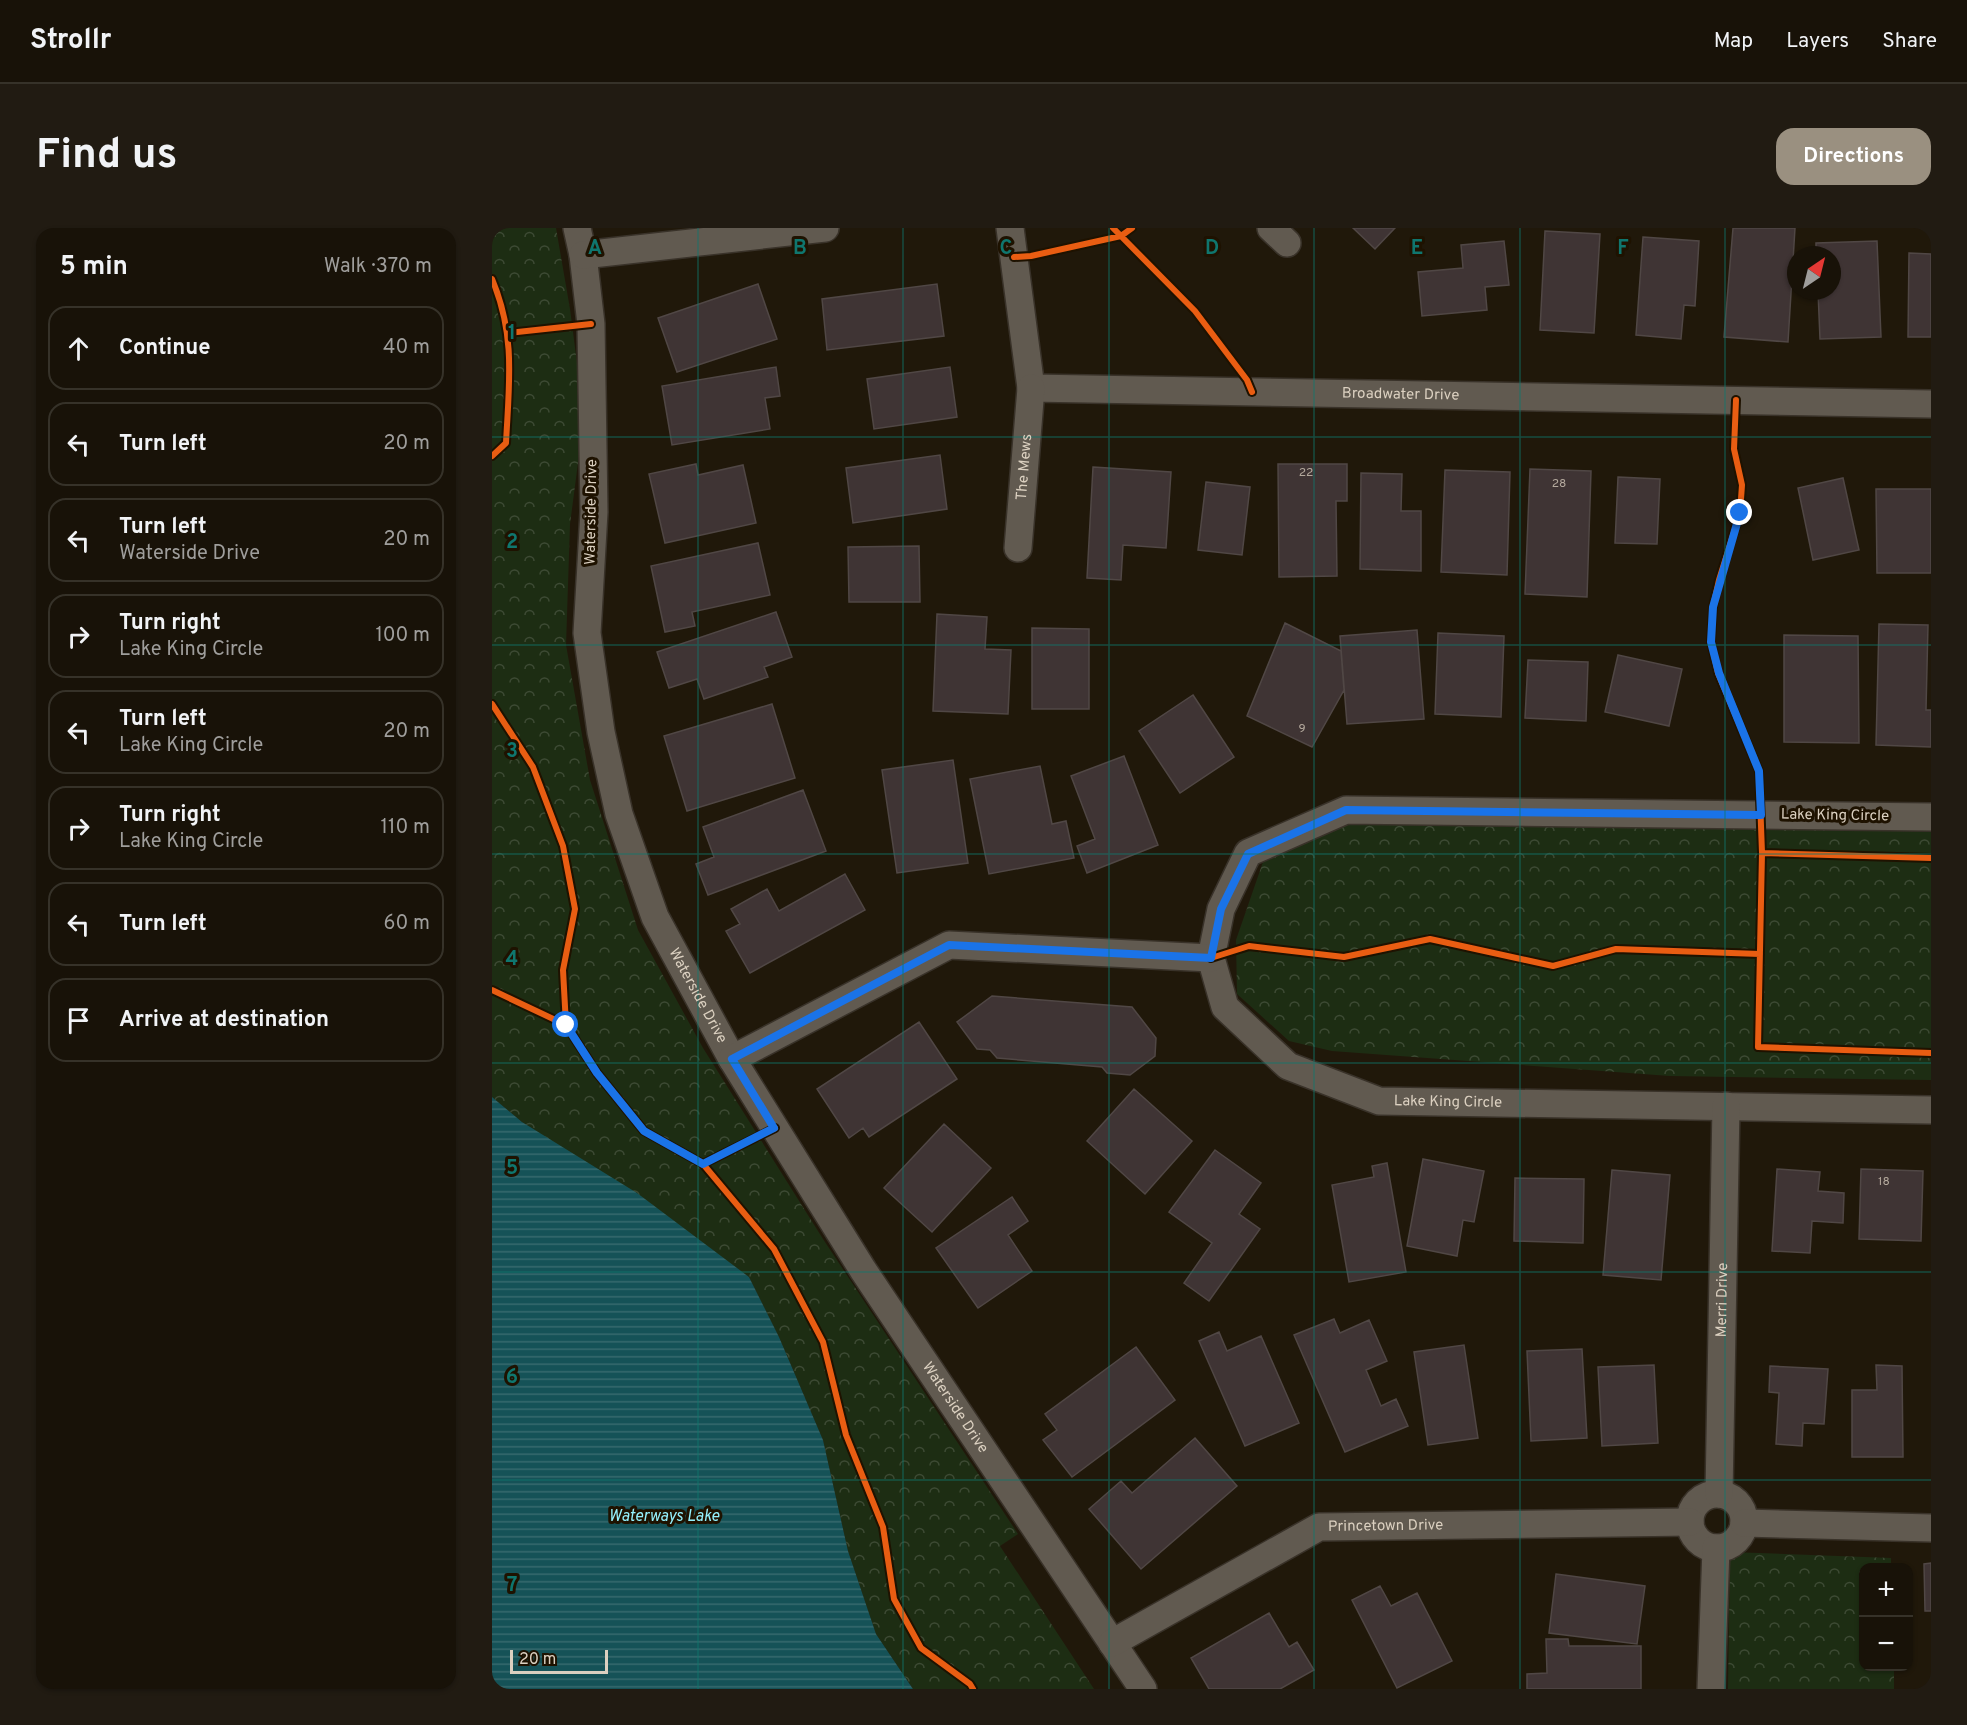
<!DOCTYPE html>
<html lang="en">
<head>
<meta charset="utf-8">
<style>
  :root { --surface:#181208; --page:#211b12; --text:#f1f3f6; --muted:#9f9e9c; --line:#363229; --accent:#9a9080 }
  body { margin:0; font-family:Overpass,sans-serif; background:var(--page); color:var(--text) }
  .controls { position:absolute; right:18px; bottom:18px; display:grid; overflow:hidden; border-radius:12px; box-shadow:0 2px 4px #0004 }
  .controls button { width:54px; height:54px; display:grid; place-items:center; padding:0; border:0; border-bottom:2px solid var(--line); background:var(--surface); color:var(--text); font:30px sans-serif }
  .compass { position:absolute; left:1295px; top:18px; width:54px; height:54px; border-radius:50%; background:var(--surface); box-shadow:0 2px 4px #0004; rotate:35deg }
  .scale { position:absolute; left:18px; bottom:15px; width:98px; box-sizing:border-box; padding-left:6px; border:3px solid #dbd0c0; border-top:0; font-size:16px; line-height:21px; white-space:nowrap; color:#dbd0c0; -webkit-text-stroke:4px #1e1200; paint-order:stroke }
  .stop { position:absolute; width:18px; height:18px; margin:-14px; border:4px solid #1a73e8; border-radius:50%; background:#fff }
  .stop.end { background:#1a73e8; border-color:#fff; box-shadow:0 2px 6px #0008 }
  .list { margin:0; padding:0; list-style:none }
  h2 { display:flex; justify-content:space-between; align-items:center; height:78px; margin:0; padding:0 24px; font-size:26px }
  h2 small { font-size:20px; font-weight:400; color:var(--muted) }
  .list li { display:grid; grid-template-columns:39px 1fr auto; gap:18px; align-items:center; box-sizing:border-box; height:84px; margin:0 12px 12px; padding:0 12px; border:2px solid var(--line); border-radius:18px }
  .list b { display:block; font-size:22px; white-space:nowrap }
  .list p { margin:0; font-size:20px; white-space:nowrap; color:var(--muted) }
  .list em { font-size:20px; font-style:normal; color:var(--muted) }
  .icon { flex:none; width:33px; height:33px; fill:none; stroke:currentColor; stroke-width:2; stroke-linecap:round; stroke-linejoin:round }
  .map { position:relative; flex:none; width:1439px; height:1461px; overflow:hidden; border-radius:18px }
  header { display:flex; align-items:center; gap:36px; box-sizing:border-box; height:84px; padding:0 30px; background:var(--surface); border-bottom:2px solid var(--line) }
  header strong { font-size:28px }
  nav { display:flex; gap:33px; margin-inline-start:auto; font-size:21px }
  .intro { display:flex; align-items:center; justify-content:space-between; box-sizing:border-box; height:144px; padding:0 36px }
  h1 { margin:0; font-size:42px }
  .button { padding:15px 27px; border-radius:18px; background:var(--accent); color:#fff; font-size:21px; font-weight:700 }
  main { display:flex; gap:36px; padding:0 36px }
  aside { flex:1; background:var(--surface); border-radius:18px; box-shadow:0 2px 4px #0004 }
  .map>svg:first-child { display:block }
  .park { fill:url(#park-crowns) }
  .water { fill:url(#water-rules) }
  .building { fill:#3f3434; stroke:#504745; stroke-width:1.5 }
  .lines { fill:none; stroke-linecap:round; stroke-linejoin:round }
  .minor-casing { stroke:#393229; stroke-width:30 }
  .minor { stroke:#615a50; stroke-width:27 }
  .cycleway-casing { stroke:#1e1200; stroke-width:10 }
  .cycleway { stroke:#e95d12; stroke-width:6 }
  .route { stroke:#1a73e8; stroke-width:8 }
  .grid { fill:none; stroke:#0f766e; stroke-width:1.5; stroke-opacity:0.55 }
  .labels { text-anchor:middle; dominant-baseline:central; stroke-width:6; stroke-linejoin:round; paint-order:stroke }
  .number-label { font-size:12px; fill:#b4a99d }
  .street-label { font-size:15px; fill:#dbd0c0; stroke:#1e1200 }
  .water-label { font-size:16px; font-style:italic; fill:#94f0fc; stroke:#1e1200 }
  .grid-label { font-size:20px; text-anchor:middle; font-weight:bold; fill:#0f766e; stroke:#1e1200; stroke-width:6; stroke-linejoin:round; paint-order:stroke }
</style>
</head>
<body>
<header>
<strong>Strollr</strong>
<nav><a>Map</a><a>Layers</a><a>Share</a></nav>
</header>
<div class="intro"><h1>Find us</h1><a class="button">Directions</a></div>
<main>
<aside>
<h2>5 min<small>Walk · 370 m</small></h2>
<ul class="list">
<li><svg class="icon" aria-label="ahead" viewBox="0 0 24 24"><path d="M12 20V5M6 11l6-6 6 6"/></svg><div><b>Continue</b></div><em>40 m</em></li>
<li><svg class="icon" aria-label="left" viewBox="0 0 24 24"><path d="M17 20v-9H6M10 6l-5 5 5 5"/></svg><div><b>Turn left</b></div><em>20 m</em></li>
<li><svg class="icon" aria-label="left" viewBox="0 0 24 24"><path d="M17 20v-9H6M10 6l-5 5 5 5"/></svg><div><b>Turn left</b><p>Waterside Drive</p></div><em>20 m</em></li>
<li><svg class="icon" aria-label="right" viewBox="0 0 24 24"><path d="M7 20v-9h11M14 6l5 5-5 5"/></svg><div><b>Turn right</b><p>Lake King Circle</p></div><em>100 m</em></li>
<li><svg class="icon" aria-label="left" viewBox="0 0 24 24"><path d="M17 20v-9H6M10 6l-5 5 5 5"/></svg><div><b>Turn left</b><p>Lake King Circle</p></div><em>20 m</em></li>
<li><svg class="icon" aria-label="right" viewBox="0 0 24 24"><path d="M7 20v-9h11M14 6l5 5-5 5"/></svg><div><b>Turn right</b><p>Lake King Circle</p></div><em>110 m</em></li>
<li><svg class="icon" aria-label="left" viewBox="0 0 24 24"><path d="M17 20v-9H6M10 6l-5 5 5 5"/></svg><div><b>Turn left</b></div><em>60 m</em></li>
<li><svg class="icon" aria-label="arrive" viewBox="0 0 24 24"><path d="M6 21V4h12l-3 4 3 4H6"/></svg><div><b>Arrive at destination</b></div></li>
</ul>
</aside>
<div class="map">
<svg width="1439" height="1461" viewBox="0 0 1439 1461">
  <defs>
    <pattern id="park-crowns" width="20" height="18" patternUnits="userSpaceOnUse" patternTransform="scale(1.5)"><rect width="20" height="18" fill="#1d2d13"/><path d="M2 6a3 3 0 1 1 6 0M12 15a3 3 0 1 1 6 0" fill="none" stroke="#3d4a34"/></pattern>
    <pattern id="water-rules" width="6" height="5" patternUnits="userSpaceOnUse" patternTransform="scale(1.5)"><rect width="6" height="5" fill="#155257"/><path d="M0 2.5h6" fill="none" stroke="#366a6d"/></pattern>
  </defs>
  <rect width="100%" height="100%" fill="#20180a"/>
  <!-- park -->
  <path class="park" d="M0,0h64l14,81 14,108 -14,107 -4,121 24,135 48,150 65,118 120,191 195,295 -18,12 94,143h-181l-37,-55 -28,-83 -25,-111 -44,-103 -30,-60 -227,-155 -30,-25z
    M864,592l575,7v253l-261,-4 -338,-25 -43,-10 -52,-47 -1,-54 28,-81z
    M1238,1324l161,6v9l-27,1v98l30,1v22h-166z"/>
  <!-- water -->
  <path class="water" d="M0,869l30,25 115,71 112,84 30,60 44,103 25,111 28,83 37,55h-421z"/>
  <!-- building -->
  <path class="building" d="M861,0h42l-20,21z
    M1241,0h62l-7,114 -64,-5z
    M1053,3l55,3 -6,99 -54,-3z
    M1151,9l56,4 -4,65 -11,-1 -3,34 -45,-4z
    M1012,13l5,44 -24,2 2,23 -65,6 -4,-44 45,-4 -2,-23z
    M1385,13l4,96 -61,2 -2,-48h14v-36h-16v-12z
    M1417,25l22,1v83h-23z
    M266,56l19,55 -100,33 -19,-54z
    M445,56l7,52 -117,14 -5,-51z
    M284,139l4,29 -15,2 5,31 -98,16 -10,-59z
    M458,139l7,50 -83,12 -7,-50z
    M448,227l7,54 -94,14 -7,-55z
    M204,236l2,11 45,-10 13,58 -91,20 -16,-69z
    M786,236h69v37h-11l1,75 -58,1z
    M601,239l78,5 -5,76 -43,-3 -2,35 -34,-2z
    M1038,241l61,2 -4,126 -62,-3z
    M953,242l65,2 -3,103 -66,-3z
    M869,245l41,1 -1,37h20v60l-61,-2z
    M1126,249l42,2 -3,65 -42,-1z
    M1351,250l16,72 -46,10 -15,-72z
    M714,254l44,5 -8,68 -44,-5z
    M1384,261h55v84h-54z
    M266,315l12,52 -78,17 3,14 -30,6 -14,-66z
    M427,318l1,56h-71l-1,-55z
    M284,384l16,45 -28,10 4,10 -64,22 -7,-20 -28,9 -12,-36z
    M445,386l50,3 -2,32 26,1 -3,64 -75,-3z
    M793,395l56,28 3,39 -32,57 -65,-31z
    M1387,396l49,1 -2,85h5v37l-55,-2z
    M540,400l57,1v80h-57z
    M925,402l7,89 -77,5 -7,-88z
    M946,405l66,3 -3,81 -66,-3z
    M1292,407l74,1 1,107 -75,-1z
    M1126,427l64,14 -13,57 -64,-14z
    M1036,432l60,2 -2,59 -61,-3z
    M701,467l41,62 -54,36 -41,-62z
    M280,476l23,74 -108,33 -23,-75z
    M632,528l34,89 -71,28 -10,-27 18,-7 -24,-63z
    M461,532l15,103 -71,10 -15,-103z
    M548,538l12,58 14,-3 8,37 -85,16 -19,-95z
    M311,562l23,61 -118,44 -12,-31 18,-7 -11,-30z
    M353,646l20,36 -115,63 -24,-42 14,-7 -9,-15 36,-20 12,22z
    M500,768l140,11 24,31 -1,18 -25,19 -23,-2 -5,-6 -105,-9 -7,-8 -13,-1 -20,-27z
    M427,794l38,57 -88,58 -6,-9 -14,10 -32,-49z
    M642,861l58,52 -47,53 -58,-53z
    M452,896l47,44 -59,64 -48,-44z
    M723,922l46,33 -22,31 21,15 -51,72 -25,-18 28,-40 -43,-31z
    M931,931l61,12 -10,51 -11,-2 -6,36 -50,-10z
    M895,935l19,109 -57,10 -17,-97 42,-8 -2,-11z
    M1285,941l43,3 -2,19 26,2 -1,30 -31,-2 -2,32 -38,-2z
    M1369,941l62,2 -2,70 -62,-2z
    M1120,942l58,5 -9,105 -58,-5z
    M1023,950l69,1 -1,64 -69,-2z
    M520,969l16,24 -20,14 24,36 -54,37 -42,-60z
    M842,1091l6,14 29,-13 18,41 -21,9 15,36 15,-7 12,27 -63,26 -51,-117z
    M727,1104l8,19 34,-15 38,87 -54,23 -46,-105z
    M972,1117l14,93 -50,7 -14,-93z
    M644,1119l39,53 -103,77 -29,-37 14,-10 -12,-16z
    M1090,1121l5,89 -56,3 -4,-90z
    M1162,1137l4,78 -56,3 -4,-79z
    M1384,1137l26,1 1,91h-51v-67h25z
    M1278,1138l58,3 -4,55 -21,-1 -1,23 -26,-2 3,-51 -10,-1z
    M703,1210l42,48 -96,83 -52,-60 32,-28 11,12z
    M1439,1335v48h-6l-1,-47z
    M1064,1346l89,12 -8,58 -88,-11z
    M888,1358l11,20 26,-13 35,68 -55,27 -45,-88z
    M777,1385l20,34 8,-5 17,28 -34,19h-71l-18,-31z
    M1054,1411h22l1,7h72v43h-114v-15l20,-1z"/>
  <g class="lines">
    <!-- minor casing -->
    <g class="minor-casing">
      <g id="minor">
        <path id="s1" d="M85,0l6,27 8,69 3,188 -7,121 14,99 18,82 36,103 77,142 131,211 280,419"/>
        <path id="s2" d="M518,0l21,160 900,16"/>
        <path d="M779,0l16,15"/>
        <path d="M91,27l242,-27"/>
        <path id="s3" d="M526,320l13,-160"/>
        <path id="s4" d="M1439,589l-585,-7 -98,43 -27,56 -10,49 14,49 63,59 91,35 552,9"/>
        <path d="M240,831l217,-114 262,13"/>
        <circle cx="1225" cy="1293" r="27"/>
        <path id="s5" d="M1227,1266l7,-388"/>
        <path d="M1252,1295l187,5"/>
        <path id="s6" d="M620,1415l207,-116 371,-5"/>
        <path d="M1219,1461l5,-141"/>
      </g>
    </g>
    <!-- minor -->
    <use href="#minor" class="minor"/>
    <!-- cycleway casing -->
    <g class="cycleway-casing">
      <path id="cycleway" d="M621,0l82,83 52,69 5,12
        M522,29l17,-1 90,-20 11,-8
        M0,51c24,57 17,104 14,164l-14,13
        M16,105l83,-9
        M1244,172l-2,49 8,36 -2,28 -21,67 -6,27 -2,35 7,31 41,98 3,82
        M0,476l41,63 30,79 12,63 -12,61 3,55
        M1439,630l-169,-5 -4,194 173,6
        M719,730l38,-12 95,11 86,-18 123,27 63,-17 144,5
        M0,762l74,35 31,48 47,58 59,33 71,85 49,93 23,93 37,92 11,72 27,49 49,36 3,5
        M211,936l72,-36"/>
    </g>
    <!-- cycleway -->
    <use href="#cycleway" class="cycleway"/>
  </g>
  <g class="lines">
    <!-- route -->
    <path class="route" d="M74,797l31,48 47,58 59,33 71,-36 -42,-69 217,-114 262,13 10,-49 27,-55 98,-44 415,5 -2,-44 -40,-98 -8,-31 2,-35 27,-94"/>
  </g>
  <!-- grid -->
  <path class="grid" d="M206,0v1461M411,0v1461M617,0v1461M822,0v1461M1028,0v1461M1233,0v1461M0,209h1439M0,417h1439M0,626h1439M0,835h1439M0,1044h1439M0,1252h1439"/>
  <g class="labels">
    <!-- number labels -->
    <g class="number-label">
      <text x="814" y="245">22</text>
      <text x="1067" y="256">28</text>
      <text x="810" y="501">9</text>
      <text x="1392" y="954">18</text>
    </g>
    <!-- street labels -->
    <g class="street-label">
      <text stroke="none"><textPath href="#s2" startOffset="531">Broadwater Drive</textPath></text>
      <text stroke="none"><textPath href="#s3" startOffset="81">The Mews</textPath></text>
      <text transform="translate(100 284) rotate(-89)">Waterside Drive</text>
      <text transform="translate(1343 588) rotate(1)">Lake King Circle</text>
      <text stroke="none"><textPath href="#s1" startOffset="789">Waterside Drive</textPath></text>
      <text stroke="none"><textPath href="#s4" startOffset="1108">Lake King Circle</textPath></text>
      <text stroke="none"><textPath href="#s5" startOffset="194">Merri Drive</textPath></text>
      <text stroke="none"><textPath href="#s1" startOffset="1275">Waterside Drive</textPath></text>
      <text stroke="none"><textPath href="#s6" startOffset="304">Princetown Drive</textPath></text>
    </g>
    <!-- water labels -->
    <g class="water-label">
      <text x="172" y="1289">Waterways Lake</text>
    </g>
  </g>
  <g class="grid-label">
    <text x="103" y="26">A</text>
    <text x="308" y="26">B</text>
    <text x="514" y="26">C</text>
    <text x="720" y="26">D</text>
    <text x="925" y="26">E</text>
    <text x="1131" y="26">F</text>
    <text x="20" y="111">1</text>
    <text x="20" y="320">2</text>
    <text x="20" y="529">3</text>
    <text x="20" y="737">4</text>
    <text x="20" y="946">5</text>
    <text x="20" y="1155">6</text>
    <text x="20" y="1363">7</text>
  </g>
</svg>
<div class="controls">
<button>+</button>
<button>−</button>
</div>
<svg class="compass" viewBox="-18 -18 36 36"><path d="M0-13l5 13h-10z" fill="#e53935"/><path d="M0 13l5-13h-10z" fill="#9f9e9c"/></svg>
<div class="scale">20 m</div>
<div class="stop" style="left:74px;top:797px"></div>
<div class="stop end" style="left:1248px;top:285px"></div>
</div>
</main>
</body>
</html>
